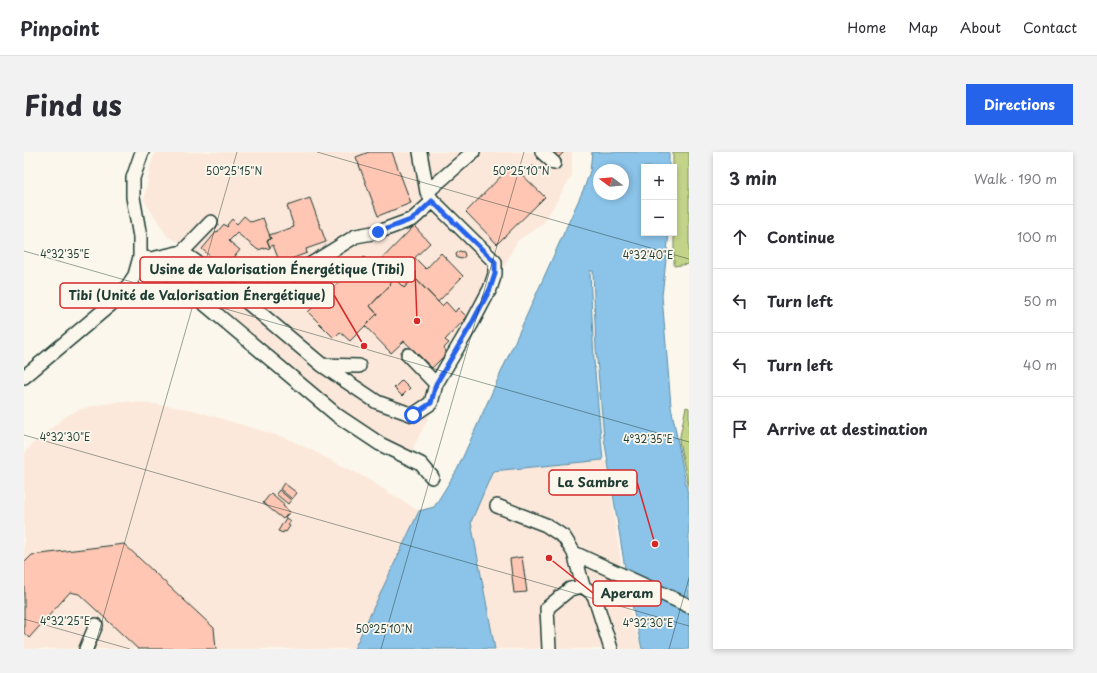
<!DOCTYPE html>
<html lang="en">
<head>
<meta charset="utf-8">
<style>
  :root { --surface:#fff; --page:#f2f2f3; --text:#2b2b33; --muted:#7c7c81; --line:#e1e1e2; --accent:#2563eb }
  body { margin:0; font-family:"Playpen Sans",sans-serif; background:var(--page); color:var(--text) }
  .controls { position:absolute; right:12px; top:12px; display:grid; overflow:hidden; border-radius:0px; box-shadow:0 2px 6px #0003 }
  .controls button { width:36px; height:36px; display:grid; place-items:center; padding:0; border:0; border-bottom:1px solid var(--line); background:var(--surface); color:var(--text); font:20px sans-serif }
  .compass { position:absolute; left:569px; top:12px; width:36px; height:36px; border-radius:50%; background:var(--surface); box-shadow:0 2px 6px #0003; rotate:286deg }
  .stop { position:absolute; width:12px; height:12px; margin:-9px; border:3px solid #2563eb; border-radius:50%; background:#fff }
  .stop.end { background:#2563eb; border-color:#fff; box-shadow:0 1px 4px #0008 }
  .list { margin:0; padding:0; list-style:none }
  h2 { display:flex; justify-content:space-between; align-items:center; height:52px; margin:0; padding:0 16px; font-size:17px }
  h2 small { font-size:13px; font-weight:400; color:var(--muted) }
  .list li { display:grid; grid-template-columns:26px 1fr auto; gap:12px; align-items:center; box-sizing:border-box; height:64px; padding:0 16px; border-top:1px solid var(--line) }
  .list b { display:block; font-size:15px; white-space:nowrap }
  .list em { font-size:13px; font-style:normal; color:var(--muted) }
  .icon { flex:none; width:22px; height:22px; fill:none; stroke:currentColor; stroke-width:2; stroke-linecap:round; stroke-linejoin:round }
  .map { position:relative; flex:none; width:665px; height:497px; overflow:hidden; border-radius:0px }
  header { display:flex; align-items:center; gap:24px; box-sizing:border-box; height:56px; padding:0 20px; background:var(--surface); border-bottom:1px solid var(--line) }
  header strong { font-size:19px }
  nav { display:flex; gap:22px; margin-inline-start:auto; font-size:14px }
  .intro { display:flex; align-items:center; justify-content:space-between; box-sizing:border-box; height:96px; padding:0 24px }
  h1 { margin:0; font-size:28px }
  .button { padding:10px 18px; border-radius:0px; background:var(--accent); color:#fff; font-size:14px; font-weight:700 }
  main { display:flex; gap:24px; padding:0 24px }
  aside { flex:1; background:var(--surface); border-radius:0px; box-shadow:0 2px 6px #0003 }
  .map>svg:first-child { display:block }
  .built { fill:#fce8db }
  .green { fill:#c3d388; stroke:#71885e }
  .water { fill:#8bc3e9; stroke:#608da1; fill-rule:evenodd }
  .building { fill:#fec6b3; stroke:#1f3d34 }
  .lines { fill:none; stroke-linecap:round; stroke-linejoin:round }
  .minor-casing { stroke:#1f3d34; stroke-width:16 }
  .minor { stroke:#fbf7ec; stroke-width:13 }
  .route { stroke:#2563eb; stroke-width:5 }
  .ticks { fill:none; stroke:#1f3d34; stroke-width:1; stroke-opacity:0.45 }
  .ticks-label { font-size:10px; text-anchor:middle; fill:#1f3d34; stroke:#fbf7ec; stroke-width:3.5; stroke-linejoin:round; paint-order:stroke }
  .leader { fill:none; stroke:#d62828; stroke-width:1.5 }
  .callout-dot { fill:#d62828; stroke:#fbf7ec; stroke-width:1.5 }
  .callout { fill:#fbf7ec; stroke:#d62828; stroke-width:1.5 }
  .callout-label { font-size:13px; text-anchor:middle; font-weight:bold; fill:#1f3d34 }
</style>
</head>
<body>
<header>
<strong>Pinpoint</strong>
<nav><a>Home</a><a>Map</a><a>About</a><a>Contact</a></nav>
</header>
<div class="intro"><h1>Find us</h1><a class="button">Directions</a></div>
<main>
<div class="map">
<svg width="665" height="497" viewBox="0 0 665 497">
  <rect width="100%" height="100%" fill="#fbf7ec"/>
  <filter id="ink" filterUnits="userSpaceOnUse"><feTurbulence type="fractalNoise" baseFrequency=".025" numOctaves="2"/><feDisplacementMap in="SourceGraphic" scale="8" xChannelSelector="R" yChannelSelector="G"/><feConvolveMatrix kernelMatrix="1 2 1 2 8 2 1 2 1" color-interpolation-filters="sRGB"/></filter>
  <g filter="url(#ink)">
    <!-- built -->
    <path class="built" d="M131,0h417v23l-28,48 -27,18 -106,211 -60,-33 -173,-146 17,-12 2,-9 -30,-16 -23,-36 6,-33z
      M99,249l32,3 34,5 100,30 70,35 60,37 -65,138h-330v-194l8,-11 33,-27 13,-7 19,-5z
      M579,308l4,3 18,131 16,55h-146l-24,-127 22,-51z"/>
    <!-- green -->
    <path class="green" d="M649,0h16v112l-15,2v-99h-1z
      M662,255l3,1v81l-10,-48z"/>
    <!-- water -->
    <path class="water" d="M568,0h77v15h-25v66h25l-7,63 9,110 18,94v149h-47l-14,-62 -24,-149 -8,-89 -3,-78h-3l4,90 9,99 -110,11 -22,51 24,127h-141l65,-138 15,-4 23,-37 128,-284 5,-15zM575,18h24v24h-24z"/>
    <!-- building -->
    <path class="building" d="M345,0h23l19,51 -33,13 -22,-59z
      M527,0h13l-7,7z
      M488,13l33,32 -48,47 -31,-32z
      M508,14l4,1 2,4 -3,4 -5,-2 -1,-4z
      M286,46l16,44 -20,7 1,4 -27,10 -7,-18 -3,2 -3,-7 4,-1 -2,-4 25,-8 -7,-21z
      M220,64l7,6 12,-4 8,21 -4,1 3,8 -6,1v-1l-6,2 -21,-17 -8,8 11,9 -13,16 -11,-9 -2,3 -12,-11 15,-18 1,1v-1l6,-7 3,3 1,-1 -1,-1 5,-6 5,5z
      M390,74l16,17 -36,35 -4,5 1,1 -21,22 7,8 -27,27 -10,-9 -6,6 -26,-26 56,-55 10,10z
      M435,99l5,1 1,4 -3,3 -5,-1 -1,-4z
      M417,101l22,23 -25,26 -24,-25 -10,11 -10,-10 21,-20 11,11z
      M390,125l28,29 4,-4 9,10 3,-4 9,9 -22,23 4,3 -5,5 3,5 -15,15 -28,-27 -13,12 -26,-27 12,-12 -7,-8 21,-22 -1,-1 4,-5 10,10z
      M378,228l8,8 -8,8 -8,-8z
      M260,331l13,10 -5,6 -12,-10z
      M255,338l12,10 -3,4 -12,-10z
      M247,341l13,11 -1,2 7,6 -7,7 -20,-16z
      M262,366l4,3 -2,4 2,1 -4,6 -2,-1 -1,2 -5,-2z
      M100,392l90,84 2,21h-78l-59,-55 -9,-2 -41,46 -5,-5v-70l8,-8z
      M498,405l5,35 -13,1 -4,-34z"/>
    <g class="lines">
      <!-- minor casing -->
      <g class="minor-casing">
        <path id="minor" d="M396,0l7,40 4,6
          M518,0l12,11
          M403,40l46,-40
          M158,100l29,-30
          M122,106l5,1 31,-7 13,9 53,42 74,62 37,1
          M127,107l187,157 42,28 41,20 11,13
          M224,151l108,-67 22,-4 35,-13 20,-18 62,61v12l-5,15 -19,36 -35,59 -5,19 -18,12 -36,-13 -55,-37
          M384,203l28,29
          M0,225l98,-82 13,-20 5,-18v-20l-7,-40v-19l9,-26
          M473,354l49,19 18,12 10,16 9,33 -13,3 -23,19 2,41
          M550,401l115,53
          M559,434l11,9 17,54
          M62,497l10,-24"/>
      </g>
      <!-- minor -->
      <use href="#minor" class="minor"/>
    </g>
  </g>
  <g class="lines" filter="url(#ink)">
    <!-- route -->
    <path class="route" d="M354,80l35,-13 19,-18 63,61v12l-5,15 -19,36 -35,59 -5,19 -18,12"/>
  </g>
  <!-- ticks -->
  <path class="ticks" d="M293,0l372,107M0,99l665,191M0,283l665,191M0,467l106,30M70,497l143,-497M357,497l143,-497M645,497l20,-71"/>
  <g class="ticks-label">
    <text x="210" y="23">50°25'15"N</text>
    <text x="497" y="23">50°25'10"N</text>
    <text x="41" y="106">4°32'35"E</text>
    <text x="624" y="107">4°32'40"E</text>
    <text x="41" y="289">4°32'30"E</text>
    <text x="624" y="291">4°32'35"E</text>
    <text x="41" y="473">4°32'25"E</text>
    <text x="624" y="475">4°32'30"E</text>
    <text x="360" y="481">50°25'10"N</text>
  </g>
  <!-- callouts -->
  <path class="leader" d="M393 169L391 118M340 194L310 143M631 392L613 330M525 406L569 441"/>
  <g class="callout-dot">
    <circle cx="393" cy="169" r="4"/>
    <circle cx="340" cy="194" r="4"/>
    <circle cx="631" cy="392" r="4"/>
    <circle cx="525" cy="406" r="4"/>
  </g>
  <g class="callout">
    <rect x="116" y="105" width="275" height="25" rx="4"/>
    <rect x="36" y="131" width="274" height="25" rx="4"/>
    <rect x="525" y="318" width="88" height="25" rx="4"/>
    <rect x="569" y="429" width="68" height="25" rx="4"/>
  </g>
  <g class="callout-label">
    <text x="253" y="122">Usine de Valorisation Énergétique (Tibi)</text>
    <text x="173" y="148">Tibi (Unité de Valorisation Énergétique)</text>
    <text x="569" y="335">La Sambre</text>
    <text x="603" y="446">Aperam</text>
  </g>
</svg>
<div class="controls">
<button>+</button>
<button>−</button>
</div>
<svg class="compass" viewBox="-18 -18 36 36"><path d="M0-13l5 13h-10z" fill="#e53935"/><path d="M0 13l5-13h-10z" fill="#7c7c81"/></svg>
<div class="stop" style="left:389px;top:263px"></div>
<div class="stop end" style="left:354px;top:80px"></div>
</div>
<aside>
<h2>3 min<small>Walk · 190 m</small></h2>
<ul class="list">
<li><svg class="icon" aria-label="ahead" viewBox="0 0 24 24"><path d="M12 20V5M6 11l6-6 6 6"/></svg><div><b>Continue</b></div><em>100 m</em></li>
<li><svg class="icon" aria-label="left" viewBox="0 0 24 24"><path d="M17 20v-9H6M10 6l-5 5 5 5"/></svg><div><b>Turn left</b></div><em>50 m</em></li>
<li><svg class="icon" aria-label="left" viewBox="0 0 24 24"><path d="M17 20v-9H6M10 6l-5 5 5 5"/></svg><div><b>Turn left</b></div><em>40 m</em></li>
<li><svg class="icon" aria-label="arrive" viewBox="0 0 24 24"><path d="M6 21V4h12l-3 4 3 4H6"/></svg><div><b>Arrive at destination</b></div></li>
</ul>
</aside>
</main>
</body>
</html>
